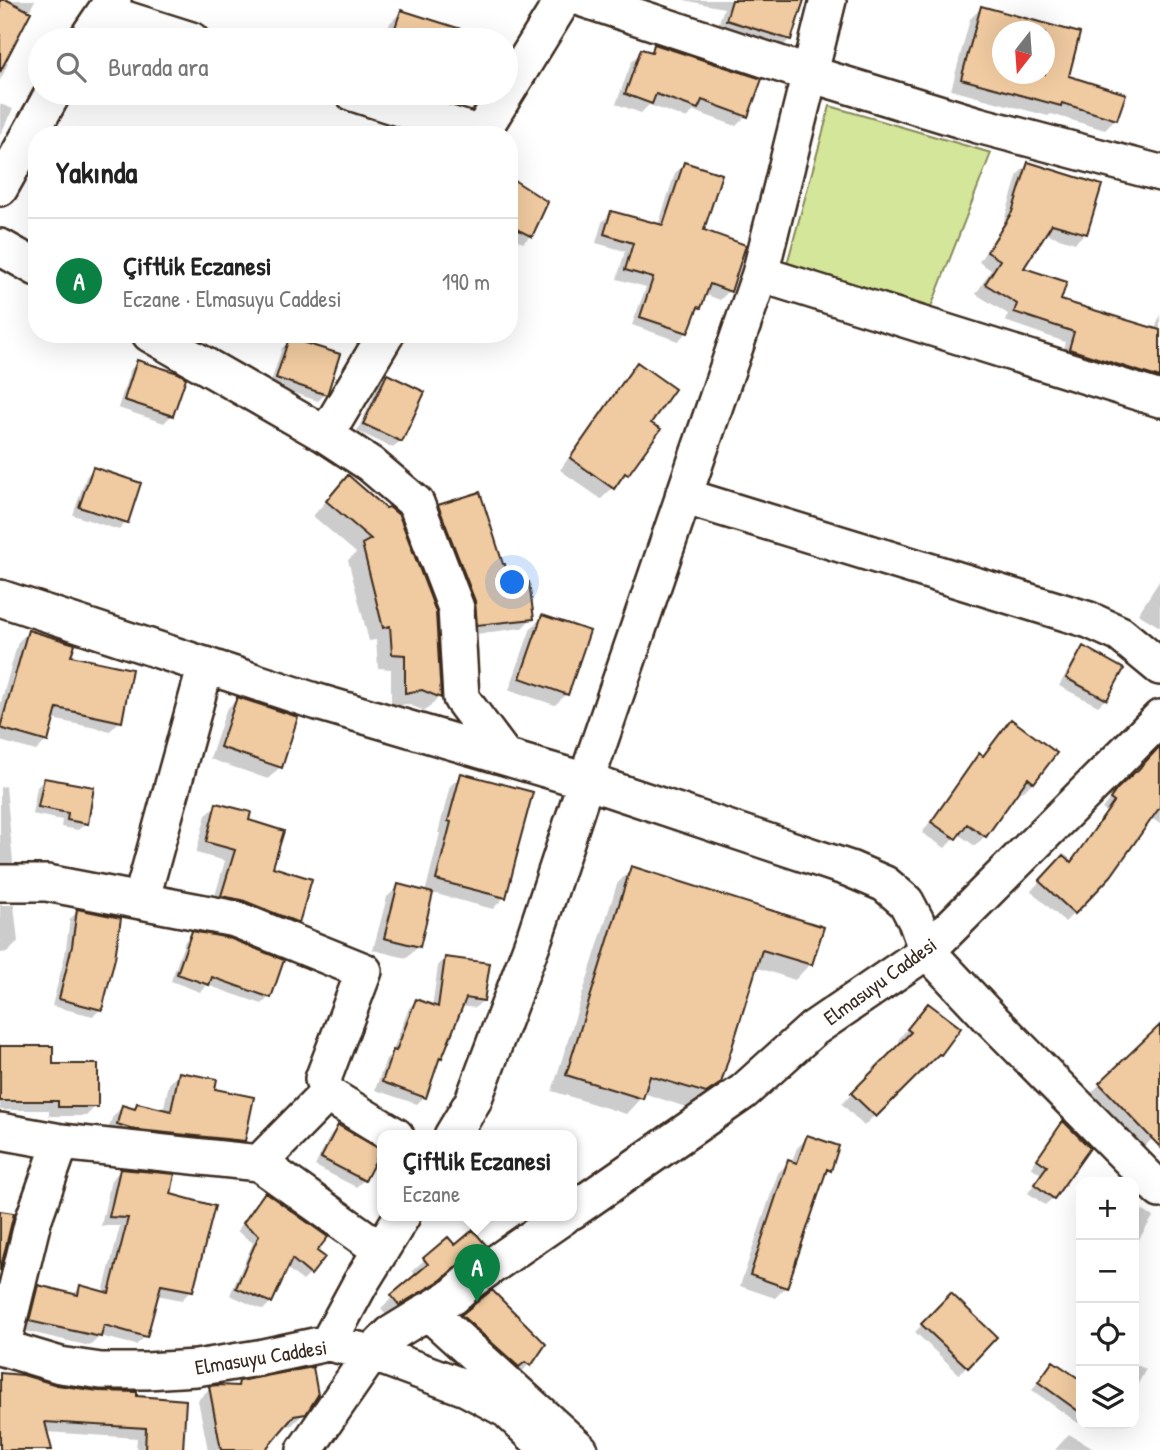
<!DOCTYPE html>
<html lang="tr">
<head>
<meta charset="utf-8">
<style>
  :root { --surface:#fff; --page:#f2f2f2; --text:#222; --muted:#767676; --line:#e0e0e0; --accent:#0b8043 }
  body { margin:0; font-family:"Patrick Hand",sans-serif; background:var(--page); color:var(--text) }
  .controls { position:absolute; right:21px; bottom:21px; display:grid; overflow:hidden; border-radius:14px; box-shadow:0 7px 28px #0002 }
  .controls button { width:63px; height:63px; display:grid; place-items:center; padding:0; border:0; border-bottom:2px solid var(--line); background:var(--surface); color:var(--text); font:35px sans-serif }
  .compass { position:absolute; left:992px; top:21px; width:63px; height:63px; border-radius:50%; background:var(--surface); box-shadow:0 7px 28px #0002; rotate:197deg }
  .you { position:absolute; left:513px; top:583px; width:24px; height:24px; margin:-18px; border:5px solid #fff; border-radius:50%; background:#1a73e8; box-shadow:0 0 0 10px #1a73e833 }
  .badge { display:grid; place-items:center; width:46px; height:46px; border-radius:50%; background:var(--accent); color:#fff; font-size:23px; font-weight:700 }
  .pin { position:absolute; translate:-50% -58px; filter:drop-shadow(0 2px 4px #0008) }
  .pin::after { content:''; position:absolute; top:37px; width:24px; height:21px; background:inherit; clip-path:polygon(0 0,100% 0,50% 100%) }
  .popup { position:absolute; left:377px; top:1130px; width:200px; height:91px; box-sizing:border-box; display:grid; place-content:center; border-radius:14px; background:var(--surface); filter:drop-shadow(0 2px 5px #0005); font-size:23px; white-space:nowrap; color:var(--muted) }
  .popup b { font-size:26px; color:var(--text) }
  .popup::after { content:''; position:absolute; left:50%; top:100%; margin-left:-14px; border:14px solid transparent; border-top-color:var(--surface) }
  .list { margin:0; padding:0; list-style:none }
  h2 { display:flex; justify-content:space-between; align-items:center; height:91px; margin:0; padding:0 28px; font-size:30px }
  h2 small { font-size:23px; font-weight:400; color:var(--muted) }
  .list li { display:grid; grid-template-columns:46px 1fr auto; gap:21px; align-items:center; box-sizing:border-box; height:126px; padding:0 28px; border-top:2px solid var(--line) }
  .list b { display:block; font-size:26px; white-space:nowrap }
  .list p { margin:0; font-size:23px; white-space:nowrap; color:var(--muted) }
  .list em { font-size:23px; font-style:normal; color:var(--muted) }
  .icon { flex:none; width:38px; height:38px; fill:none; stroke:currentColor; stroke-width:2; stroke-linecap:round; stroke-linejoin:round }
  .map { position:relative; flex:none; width:1160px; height:1450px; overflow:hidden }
  .search { position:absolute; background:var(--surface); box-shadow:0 7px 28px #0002; left:28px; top:28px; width:490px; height:77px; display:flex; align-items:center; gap:18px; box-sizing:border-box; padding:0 24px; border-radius:38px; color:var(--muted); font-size:26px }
  .panel { position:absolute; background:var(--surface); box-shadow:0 7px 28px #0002; left:28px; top:126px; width:490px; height:217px; border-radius:28px }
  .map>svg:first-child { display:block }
  .green { fill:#d4e69a; stroke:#88885c; stroke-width:2 }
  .shadow { fill:#0003; fill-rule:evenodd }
  .building { fill:#f0caa0; stroke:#3b2a1e; stroke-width:2; fill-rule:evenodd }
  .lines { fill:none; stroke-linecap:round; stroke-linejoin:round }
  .minor-casing { stroke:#3b2a1e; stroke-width:40 }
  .minor { stroke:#fff; stroke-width:35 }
  .labels { text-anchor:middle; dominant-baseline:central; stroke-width:5; stroke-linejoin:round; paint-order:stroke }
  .street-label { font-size:21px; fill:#3b2a1e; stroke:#fff }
</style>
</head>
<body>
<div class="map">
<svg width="1160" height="1450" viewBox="0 0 1160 1450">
  <rect width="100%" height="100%" fill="#fff"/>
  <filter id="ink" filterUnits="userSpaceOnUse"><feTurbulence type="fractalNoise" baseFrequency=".0143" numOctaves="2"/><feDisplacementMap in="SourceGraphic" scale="14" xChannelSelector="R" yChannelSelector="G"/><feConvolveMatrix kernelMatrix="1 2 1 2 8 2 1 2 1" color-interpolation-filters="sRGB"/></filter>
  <g filter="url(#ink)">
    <!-- green -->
    <path class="green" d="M830,106l161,47 -60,154 -144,-43z"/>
    <!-- shadow -->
    <path class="shadow" d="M0,0h35l-31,61 4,2 -8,18z
      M683,0h107v39l-11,11 -63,-19 8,-23z
      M981,8l97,26 -11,43 49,42 -11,11 -54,-16 -3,2 -97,-26 19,-71zM1002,32h42v42h-42z
      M401,12l67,21 -3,7h-81l6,-17z
      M655,46l91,70 -10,10 -42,-15 -8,7 -37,-13 -8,8 -25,-9 16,-43 10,-10 6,2z
      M427,93h16l-4,4z
      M0,104l13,5 -13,26z
      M380,125l30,10h-40z
      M684,164l18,67 27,60 -9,9 -16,-6 -4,13 -6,6 -7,19 -9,9 -46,-16 14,-38 -29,-8 8,-28 -29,-8 6,-21 9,-9 47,13 17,-53z
      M1028,164l72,22 -15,47 -10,10 -31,-10 -22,36 37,32 96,29 5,-16v78l-100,-33 5,-17 -60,-21 3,-7 -32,-20 15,-24 -12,-8 24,-38 15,-50z
      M509,179l21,57 -7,7 -14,-7z
      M290,340l35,54 -7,7 -48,-16 12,-37z
      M138,362l34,53 -8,8 -46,-15 12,-38z
      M637,364l-10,110 -26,25 -41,-29 66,-94z
      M387,376l13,65 -7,7 -36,-17 23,-48z
      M93,469l33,53 -7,8 -46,-15 13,-38z
      M334,492l100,121 5,84 -14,14 -18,-7 -16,3v-38l-13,-1 -2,-28 -7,1 -21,-81 8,-7 -43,-37z
      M439,507l93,111 -10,10 -54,7 -39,-118z
      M1160,580v47l-22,-13z
      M542,617l25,77 -12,11 -46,-15 22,-62z
      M28,632l41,26 51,63 -10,10 -58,-12 -6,22 -10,10 -36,-10v-35l18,-64z
      M1083,649l23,50 -8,7 -39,-20 17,-30z
      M237,699l43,68 -12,12 -58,-20 16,-49z
      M1011,721l22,61 -10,10 -5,-4 -33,48 -10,10 -17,-12 -13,14 -23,-15 47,-67 10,-10 2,1 20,-26z
      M1160,749v75l-10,-7 -76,96 -9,9 -34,-31 23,-25 16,-3 36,-51 -4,-3 6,-8z
      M462,775l42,122 -11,12 -61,-16 -14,54 -12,11 -33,-8 14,-53 12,-11 26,7 15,-60h-2l12,-47z
      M45,779l41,44 -8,7 -17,-3 1,-7 -30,-6 5,-27z
      M6,786l7,76 -9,10h-4v-85z
      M217,805l30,17 51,100 -11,11 -75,-27 13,-45 -29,-8 10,-38z
      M632,868l178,96 -15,16 -40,-13 -35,115 -16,16 -15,10 -46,-15 -2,5 -15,16 -74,-23 65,-207z
      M0,905h14l4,37 -10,10 -8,1z
      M78,911l23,98 -8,7 -41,-10 13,-51 5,-36z
      M193,933l76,64 -7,7 -55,-19 -7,7 -29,-11 14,-40z
      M445,958l38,42 -8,8 -14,-2 -20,51 -4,3 -13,37 -7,7 -42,-14 11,-31 5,-4 18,-47 7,-7 16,6 6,-41z
      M928,1005l11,49 -10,10 -2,-1 -63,63 -22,-22 60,-61 -4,-3 20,-25z
      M1160,1027v105l-16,15 -13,-11 1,-1 -40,-43z
      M0,1047l51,18 45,41 -10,10h-37v-6h-49z
      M179,1073l34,17 30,50 -10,11 -126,-17 5,-16 10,-11 10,3 6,-5 25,6 6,-27z
      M1063,1123l-10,75 -8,7 -17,-12 13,-19 -10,-7 25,-36z
      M339,1127l25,53 -8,7 -41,-21 16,-32z
      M808,1137l21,33 -6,6 -37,111 -11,11 -35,-12 38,-113 11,-11 2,1 6,-15z
      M121,1170l48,26 22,94 -9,10 -26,-5 -10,41 -10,9 -36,-9 -10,10 -69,-16 8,-33 10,-10 33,9 9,-9 22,6 17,-67h-19l10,-46z
      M258,1202l57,49 -5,23 -7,7 -17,-13 -15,34 -8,8 -33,-15 23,-52 -16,-12z
      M1134,1205l19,12 -19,30z
      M447,1240l7,8 30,-3 -11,12 -28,19 -18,15 -40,25 -6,-8 36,-32 -5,-5z
      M951,1295l44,42 -36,37 -44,-42z
      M462,1316l67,48 -11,12 -67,-49z
      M1053,1363l28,20v36l-3,4 -46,-33 14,-20z
      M1134,1364l12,5 -12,22z
      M0,1375l57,12 78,11 46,52h-45l1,-12 -91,-6 4,18h-39l-11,-45z
      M240,1383l64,30 -12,12 -10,2 -19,23h-55l-10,-50 12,-12h25z
      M1069,1434l26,16h-40z"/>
    <!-- building -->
    <path class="building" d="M0,0h7l24,12 -31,60z
      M732,0h72l-13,40 -65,-20z
      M981,6l99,27 -11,43 57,18 -9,26 -55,-17 -1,3 -100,-27zM1003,32h42v42h-42z
      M401,10l82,26v4h-92z
      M654,44l108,35 -14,38 -46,-17 -4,9 -42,-15 -4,10 -27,-10 16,-45 11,3z
      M684,162l38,12 -18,56 42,15 -15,47 -21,-8 -9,24 -3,-1 -10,26 -48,-16 13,-39 -28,-8 8,-27 -29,-9 7,-23 52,14z
      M1028,162l74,23 -15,49 -35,-10 -28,44 43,14 -6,18 99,30v48l-91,-29 5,-17 -60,-20 3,-8 -32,-20 15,-24 -13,-8 25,-40z
      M509,177l39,25 -16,35 -23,-12z
      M289,338l51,16 -13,41 -51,-17z
      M137,360l41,13 8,5 -13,38 -49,-16z
      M637,362l38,27 -24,34 10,6 -33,46 -3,-2 -11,16 -44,-31z
      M387,374l38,18 -23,50 -39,-18z
      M93,467l48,16 -13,40 -49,-16z
      M348,475l38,33 3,-1 10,8 37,97 5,86 -19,-8 -17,3v-38l-13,-1 -2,-28 -7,2 -21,-84 9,-5 -45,-38z
      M480,492l23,72h2l3,20 21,-2 5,37 -57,6 -2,-24 -37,-96z
      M542,615l48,16 -22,64 -48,-17z
      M28,630l47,14 -4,12 61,13 -10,53 -65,-14 -9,34 -48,-14z
      M1083,646l41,23 -17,31 -41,-22z
      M237,697l61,20 -16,51 -62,-21z
      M1011,719l46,34 -23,30 -6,-5 -42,59 -19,-13 -11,15 -25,-17 48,-69 4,3z
      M1160,746v61l-49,69 -36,38 -36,-33 24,-26 8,7 43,-60 -4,-3 7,-10 18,-17h1z
      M461,773l72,19 -16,59h1l-12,47 -70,-18 15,-58 -3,-1z
      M44,778l50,9 -6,37 -21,-4 1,-7 -30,-6z
      M216,803l35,9 -2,8 35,11 -11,36 39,12 -13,44 -57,-23 -21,-4 14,-46 -29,-8z
      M631,866l193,61 -12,38 -50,-15 -41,133 -15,10 -56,-17 -7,23 -77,-24z
      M398,884l35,9 -13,54 -36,-9z
      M77,909l44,9 -6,40 -13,52 -43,-11 13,-53z
      M192,931l37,7 55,22 -13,38 -59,-21 -3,8 -32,-11z
      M445,957l45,6 -6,38 -18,-3 -24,60 -2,-1 -14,41 -44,-16 11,-32 3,1 20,-52 22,8z
      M928,1003l33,25 -20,27 -2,-1 -63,63 -25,-24 60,-61 -4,-3z
      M1160,1025v122l-61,-64z
      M0,1046h53v18h45v43h-40v-6h-58z
      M179,1072l38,7 -2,10 39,8 -9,44 -116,-12 1,-1 -13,-4 5,-19 13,4 2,-6 34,8z
      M1063,1121l27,27 -36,51 -20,-15 13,-18 -10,-7z
      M338,1125l43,25 -16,31 -44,-23z
      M807,1135l32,11 -8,25 -4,-2 -40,119 -37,-13 38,-115 9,3z
      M120,1169l55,5 -4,20 44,12 -22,85 -32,-6 -14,52 -43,-12 -3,12 -72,-16 9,-36 40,10 2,-10 29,8 19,-75 -19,-1z
      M265,1192l63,45 -11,14 8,6 -14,18 -19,-16 -20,44 -36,-15 23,-53 -16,-12z
      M0,1211l14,2 -14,58z
      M473,1230l13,15 -28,20 -17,15 -42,25 -8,-10 37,-31 -5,-6 25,-21 7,8z
      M492,1290l54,54 -15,22 -6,-4 -6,5 -58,-52z
      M951,1293l46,44 -29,31 -47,-44z
      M1053,1361l28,19v33l-43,-31z
      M313,1367l5,28 -12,19 -12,2 -29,34h-44l-12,-64 9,-1 20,1 1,-5z
      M0,1373l23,2 34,10 41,6 39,1v4l49,4 -3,50h-38l1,-22 -101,-6 7,28h-52z"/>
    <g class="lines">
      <!-- minor casing -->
      <g class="minor-casing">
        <path id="minor" d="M586,0l224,74 168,51 182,48
          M106,13l85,27
          M86,40l27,-40
          M353,93l127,41
          M480,135l83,-135
          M0,188l53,-95
          M0,247l37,21
          M760,274l400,125
          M150,334l176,101 60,-101
          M326,435l44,29 46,39 40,105 5,90 44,59
          M683,496l406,124 31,14 40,33
          M0,598l311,102 275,81 264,88 35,15 21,18 10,19 11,30 63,67 170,172
          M0,883h47l188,36 129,52 -41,108 4,15 69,42
          M141,901l65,-236
          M0,1131l61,11
          M452,1136l21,-35 62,-165 51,-155 174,-507 68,-274
          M259,1163l68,-69
          M572,1211l171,-119 70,-63 114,-78 233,-233
          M427,1311l153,139
          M328,1343l32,-59 42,-68
          M0,1347l60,18 41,6h46l49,-3 62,-10 70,-15 44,10 19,-19 62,-38 17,-15 94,-65
          M2,1348l31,-127 28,-79 198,21 122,87
          M305,1450l67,-97 94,35 41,22 42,40"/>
      </g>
      <!-- minor -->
      <use href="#minor" class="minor"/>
    </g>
  </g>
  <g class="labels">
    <!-- street labels -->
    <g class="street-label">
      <text transform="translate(880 981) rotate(-36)">Elmasuyu Caddesi</text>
      <text transform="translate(261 1357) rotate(-9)">Elmasuyu Caddesi</text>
    </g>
  </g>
</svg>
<div class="controls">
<button>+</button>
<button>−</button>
<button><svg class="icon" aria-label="locate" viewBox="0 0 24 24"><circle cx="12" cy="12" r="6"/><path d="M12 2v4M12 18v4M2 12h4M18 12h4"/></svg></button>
<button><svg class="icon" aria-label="layers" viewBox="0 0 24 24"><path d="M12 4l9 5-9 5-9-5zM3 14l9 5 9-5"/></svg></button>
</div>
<svg class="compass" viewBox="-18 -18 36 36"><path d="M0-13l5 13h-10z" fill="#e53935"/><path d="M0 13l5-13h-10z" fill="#767676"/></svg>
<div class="you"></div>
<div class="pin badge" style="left:477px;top:1302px">A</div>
<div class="popup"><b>Çiftlik Eczanesi</b>Eczane</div>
<div class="search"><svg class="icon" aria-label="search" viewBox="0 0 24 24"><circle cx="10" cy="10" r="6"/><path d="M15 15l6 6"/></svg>Burada ara</div>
<section class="panel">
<h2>Yakında<small></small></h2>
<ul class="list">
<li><span class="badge">A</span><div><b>Çiftlik Eczanesi</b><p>Eczane · Elmasuyu Caddesi</p></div><em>190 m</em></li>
</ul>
</section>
</div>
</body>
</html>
